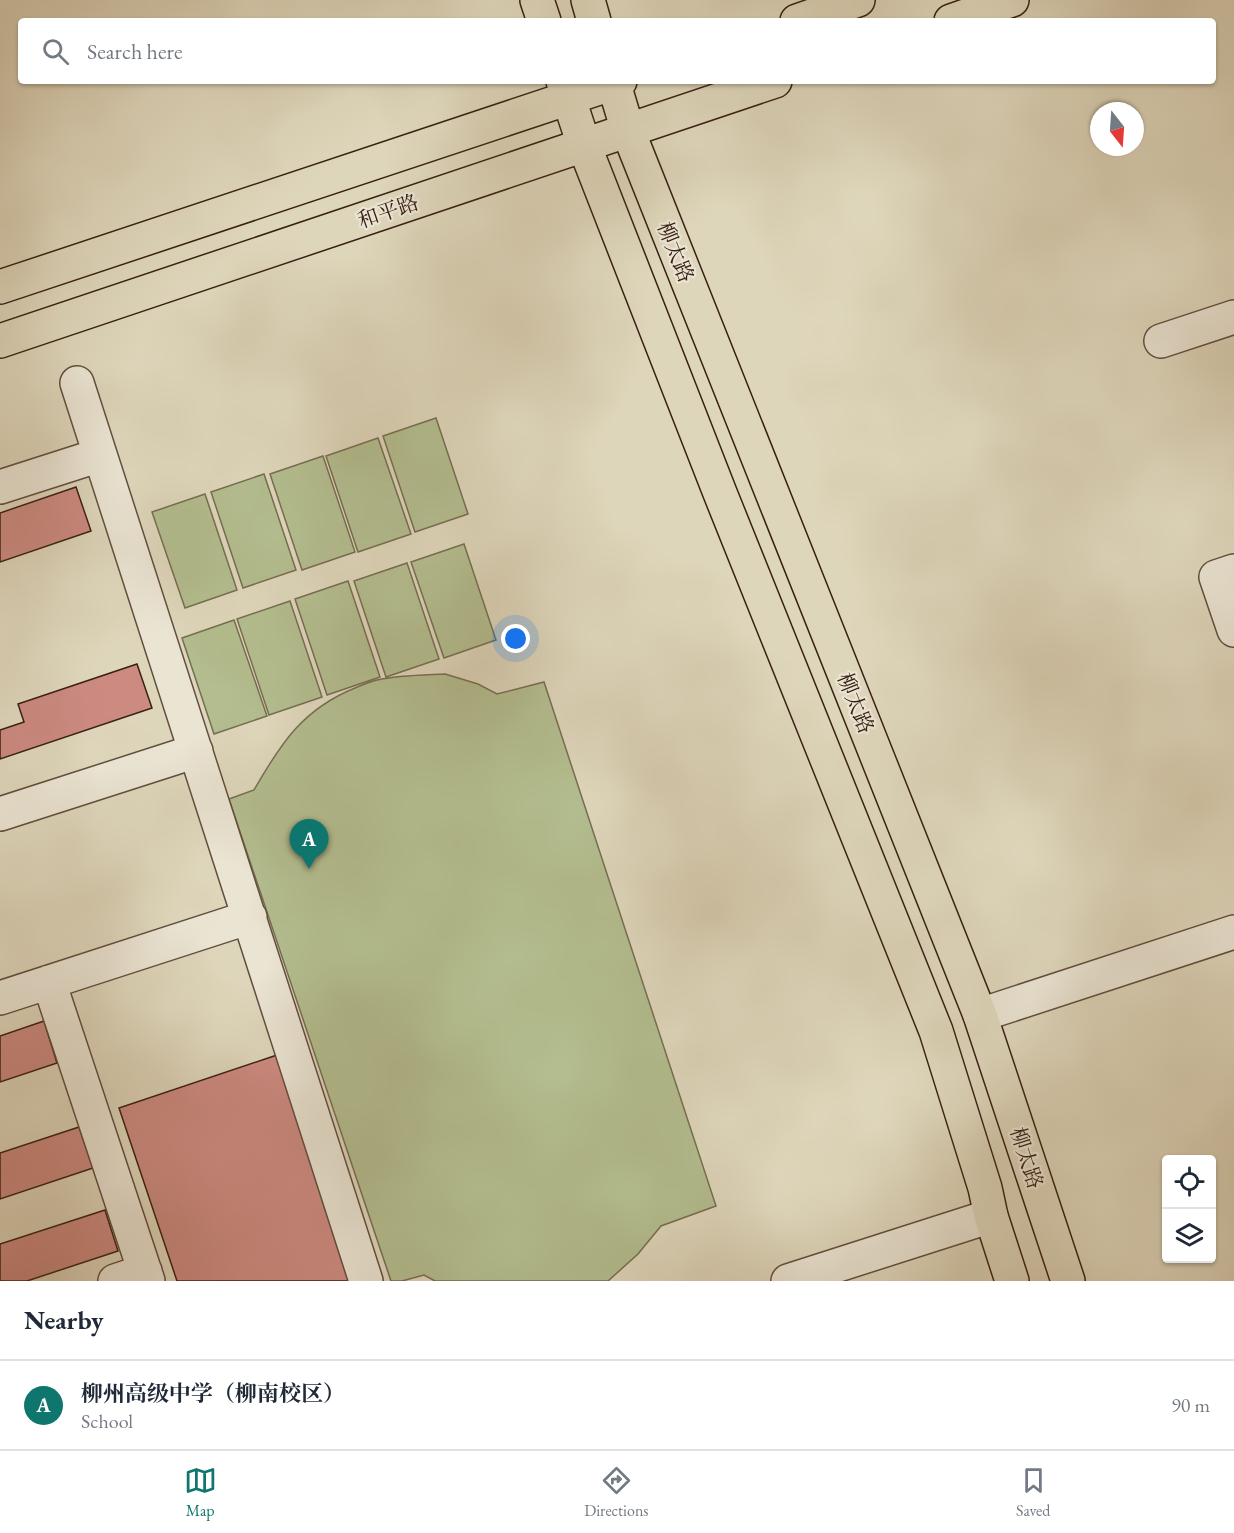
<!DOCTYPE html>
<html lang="en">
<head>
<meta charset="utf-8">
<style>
  :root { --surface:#fff; --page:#f2f2f3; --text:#1f2937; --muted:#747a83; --line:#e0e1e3; --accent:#0f766e }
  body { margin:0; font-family:"EB Garamond","Noto Serif SC",serif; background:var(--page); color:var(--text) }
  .controls { position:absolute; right:18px; bottom:18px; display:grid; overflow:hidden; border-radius:6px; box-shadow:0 2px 4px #0004 }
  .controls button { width:54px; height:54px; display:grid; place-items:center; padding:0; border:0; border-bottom:2px solid var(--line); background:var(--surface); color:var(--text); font:30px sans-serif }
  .compass { position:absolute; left:1090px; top:102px; width:54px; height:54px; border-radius:50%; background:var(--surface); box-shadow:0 2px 4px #0004; rotate:163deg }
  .you { position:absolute; left:516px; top:639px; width:21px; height:21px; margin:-15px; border:4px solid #fff; border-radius:50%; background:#1a73e8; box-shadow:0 0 0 9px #1a73e833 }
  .badge { display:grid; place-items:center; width:39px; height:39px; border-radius:50%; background:var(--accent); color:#fff; font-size:20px; font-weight:700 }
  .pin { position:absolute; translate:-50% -50px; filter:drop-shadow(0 2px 3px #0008) }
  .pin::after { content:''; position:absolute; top:32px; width:21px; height:18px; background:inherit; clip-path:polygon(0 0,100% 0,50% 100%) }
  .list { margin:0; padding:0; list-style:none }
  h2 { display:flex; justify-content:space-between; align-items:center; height:78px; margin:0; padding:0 24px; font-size:26px }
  h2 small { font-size:20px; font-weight:400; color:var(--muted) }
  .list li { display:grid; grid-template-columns:39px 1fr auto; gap:18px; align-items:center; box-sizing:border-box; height:90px; padding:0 24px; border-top:2px solid var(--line) }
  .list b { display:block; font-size:22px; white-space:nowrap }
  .list p { margin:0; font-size:20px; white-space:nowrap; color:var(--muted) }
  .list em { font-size:20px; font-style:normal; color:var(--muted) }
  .icon { flex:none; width:33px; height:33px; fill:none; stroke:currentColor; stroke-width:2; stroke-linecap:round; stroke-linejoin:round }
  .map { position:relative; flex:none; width:1234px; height:1281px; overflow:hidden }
  .search { position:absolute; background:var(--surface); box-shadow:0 2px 4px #0004; left:18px; right:18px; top:18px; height:66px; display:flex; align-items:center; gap:15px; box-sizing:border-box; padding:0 21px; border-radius:6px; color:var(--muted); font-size:22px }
  .sheet { height:168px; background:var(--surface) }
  nav { display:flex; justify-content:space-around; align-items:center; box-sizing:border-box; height:84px; border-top:2px solid var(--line); background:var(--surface); font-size:16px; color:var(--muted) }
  nav a { display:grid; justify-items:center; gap:3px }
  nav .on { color:var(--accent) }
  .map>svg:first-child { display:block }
  .green { fill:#b3bd8f; stroke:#766e52; stroke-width:1.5 }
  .building { fill:#cc8a81; stroke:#382014; stroke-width:1.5 }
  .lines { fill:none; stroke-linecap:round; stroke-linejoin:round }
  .minor-casing { stroke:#624e3e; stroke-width:36 }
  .major-casing { stroke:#382014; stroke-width:36 }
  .minor { stroke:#eae4d3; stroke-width:33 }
  .major { stroke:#ded6bb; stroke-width:33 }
  .labels { text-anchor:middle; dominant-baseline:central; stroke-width:4.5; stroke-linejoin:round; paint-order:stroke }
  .street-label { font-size:21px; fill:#382014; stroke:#eae4d3 }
</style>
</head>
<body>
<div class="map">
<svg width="1234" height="1281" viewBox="0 0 1234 1281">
  <rect width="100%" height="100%" fill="#ded6bb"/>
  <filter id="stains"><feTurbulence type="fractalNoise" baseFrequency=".00333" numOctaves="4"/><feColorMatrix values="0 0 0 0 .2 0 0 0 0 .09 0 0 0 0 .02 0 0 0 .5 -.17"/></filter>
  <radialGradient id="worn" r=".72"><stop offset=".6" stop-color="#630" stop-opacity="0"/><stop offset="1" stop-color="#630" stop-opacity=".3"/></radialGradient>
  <!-- green -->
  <path class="green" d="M436,418l32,96 -53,18 -32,-96z
    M378,438l33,96 -53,18 -32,-96z
    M323,456l32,96 -53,18 -32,-96z
    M264,474l32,96 -53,18 -32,-96z
    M205,494l32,96 -52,18 -33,-96z
    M464,544l32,96 -52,18 -33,-96z
    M407,563l32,96 -53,18 -32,-96z
    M348,581l32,96 -53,18 -32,-96z
    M290,601l32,96 -53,18 -32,-96z
    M234,620l33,96 -53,18 -32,-96z
    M445,674l33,10 19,10 47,-12 172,524 -55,20 -23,28 -30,27h-173l-11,-6 -22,6h-11l-162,-482 25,-9c27,-47 49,-81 101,-102 7,-3 14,-6 22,-8 22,-5 46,-5 68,-6z"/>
  <!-- building -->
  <path class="building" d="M76,487l15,44 -91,31v-49z
    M137,664l15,44 -152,51v-29l24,-8 -6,-18z
    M44,1021l13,42 -57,19v-46z
    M277,1055l76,226h-176l-58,-173z
    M79,1127l14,41 -93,31v-46z
    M105,1210l13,41 -91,30h-27v-37z"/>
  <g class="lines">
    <!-- minor casing -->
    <g class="minor-casing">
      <path id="minor" d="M1161,341l73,-24
        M77,383l289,898
        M0,487l100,-32
        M1234,571l-18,6 18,53
        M0,814l196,-63
        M49,982l99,299
        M0,998l250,-81
        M980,1015l254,-83
        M115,1281l30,-10
        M788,1281l203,-65"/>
    </g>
    <!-- major casing -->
    <g class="major-casing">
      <path id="major" d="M537,0l7,21
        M588,0l6,21
        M797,21l61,-21
        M951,21l61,-21
        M563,81l21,64 136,348 216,538 49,157 6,28 21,65
        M613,81l15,50 352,884 88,266
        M0,287l620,-206
        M0,341l775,-260"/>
    </g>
    <!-- minor -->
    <use href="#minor" class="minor"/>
    <!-- major -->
    <use href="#major" class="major"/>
  </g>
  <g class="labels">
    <!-- street labels -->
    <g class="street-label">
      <text transform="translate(388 211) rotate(-19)">和平路</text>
      <text transform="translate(676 252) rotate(68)">柳太路</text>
      <text transform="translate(856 703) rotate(68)">柳太路</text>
      <text transform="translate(1027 1158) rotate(72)">柳太路</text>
    </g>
  </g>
  <rect width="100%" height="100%" filter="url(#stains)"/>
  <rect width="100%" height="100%" fill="url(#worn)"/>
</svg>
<div class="controls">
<button><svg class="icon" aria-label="locate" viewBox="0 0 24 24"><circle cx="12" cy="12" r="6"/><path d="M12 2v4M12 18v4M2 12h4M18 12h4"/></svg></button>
<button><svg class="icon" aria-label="layers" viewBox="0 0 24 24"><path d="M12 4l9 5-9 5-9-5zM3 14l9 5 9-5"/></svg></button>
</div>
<svg class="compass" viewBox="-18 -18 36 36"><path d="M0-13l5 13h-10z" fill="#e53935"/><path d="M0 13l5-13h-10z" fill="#747a83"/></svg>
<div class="you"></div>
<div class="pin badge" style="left:309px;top:869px">A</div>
<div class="search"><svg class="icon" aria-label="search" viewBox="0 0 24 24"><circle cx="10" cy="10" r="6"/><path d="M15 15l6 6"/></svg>Search here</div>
</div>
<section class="sheet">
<h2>Nearby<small></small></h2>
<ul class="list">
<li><span class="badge">A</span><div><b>柳州高级中学（柳南校区）</b><p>School</p></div><em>90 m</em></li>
</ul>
</section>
<nav>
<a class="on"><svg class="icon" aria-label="map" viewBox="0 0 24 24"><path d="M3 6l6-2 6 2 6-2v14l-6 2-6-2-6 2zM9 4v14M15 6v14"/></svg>Map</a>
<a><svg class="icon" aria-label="directions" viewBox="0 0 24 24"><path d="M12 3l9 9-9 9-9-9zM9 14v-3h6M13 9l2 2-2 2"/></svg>Directions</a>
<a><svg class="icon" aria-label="saved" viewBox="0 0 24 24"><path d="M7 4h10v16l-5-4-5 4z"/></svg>Saved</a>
</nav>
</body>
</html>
